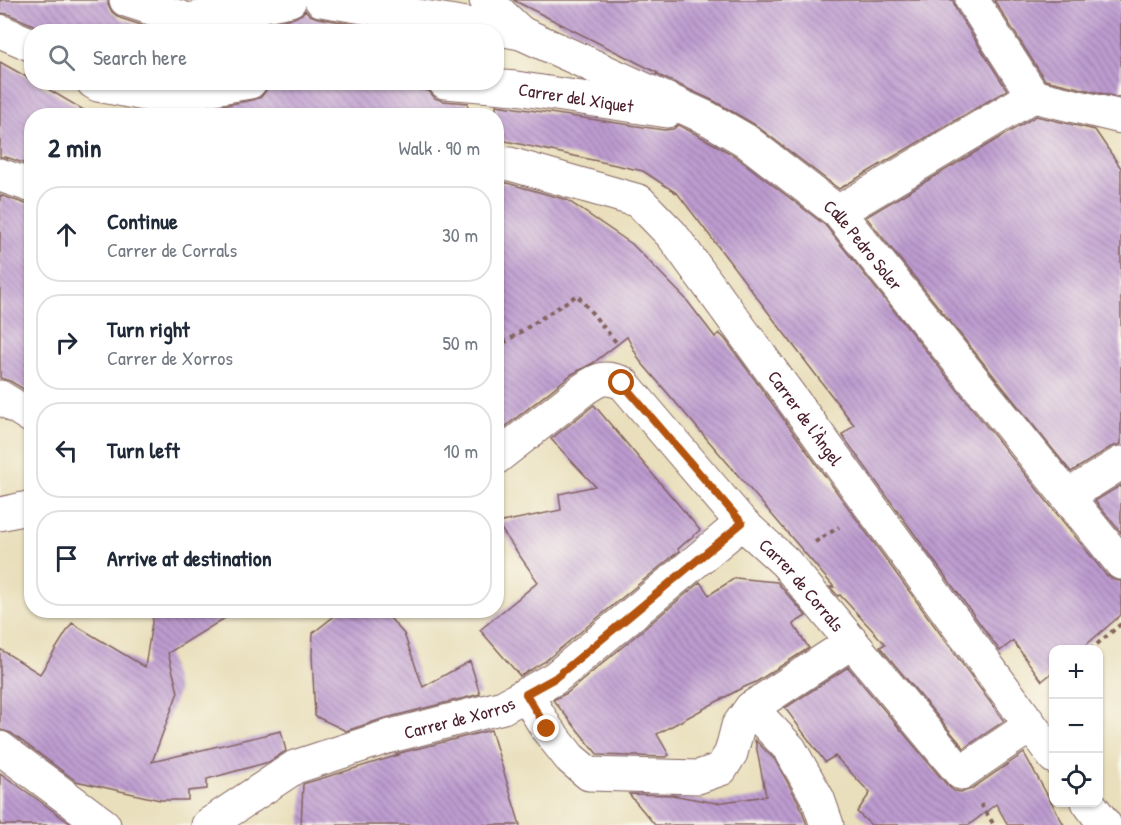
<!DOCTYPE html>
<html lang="en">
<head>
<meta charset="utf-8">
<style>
  :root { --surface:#fff; --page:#f6f6f7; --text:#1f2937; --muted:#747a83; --line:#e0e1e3 }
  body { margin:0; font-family:"Patrick Hand",sans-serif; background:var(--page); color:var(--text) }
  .controls { position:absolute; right:18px; bottom:18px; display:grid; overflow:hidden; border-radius:12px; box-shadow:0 2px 4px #0004 }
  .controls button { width:54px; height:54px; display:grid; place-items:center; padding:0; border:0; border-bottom:2px solid var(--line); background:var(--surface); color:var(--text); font:30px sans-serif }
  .stop { position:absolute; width:18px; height:18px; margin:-14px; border:4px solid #b45309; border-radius:50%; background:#fff }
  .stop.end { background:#b45309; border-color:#fff; box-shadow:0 2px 6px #0008 }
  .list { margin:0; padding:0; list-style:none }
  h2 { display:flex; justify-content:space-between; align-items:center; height:78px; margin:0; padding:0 24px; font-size:26px }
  h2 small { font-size:20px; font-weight:400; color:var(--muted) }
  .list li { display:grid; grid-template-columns:39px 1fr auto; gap:18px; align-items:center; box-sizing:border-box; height:96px; margin:0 12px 12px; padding:0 12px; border:2px solid var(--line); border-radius:24px }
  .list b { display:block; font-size:22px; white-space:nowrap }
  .list p { margin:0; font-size:20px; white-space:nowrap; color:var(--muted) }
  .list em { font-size:20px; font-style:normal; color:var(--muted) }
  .icon { flex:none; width:33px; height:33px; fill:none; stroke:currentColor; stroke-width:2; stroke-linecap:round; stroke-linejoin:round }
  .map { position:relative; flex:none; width:1121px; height:825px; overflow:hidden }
  .search { position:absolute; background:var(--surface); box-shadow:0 2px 4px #0004; left:24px; top:24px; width:480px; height:66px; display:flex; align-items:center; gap:15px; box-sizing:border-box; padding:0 21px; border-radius:24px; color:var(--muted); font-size:22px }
  .panel { position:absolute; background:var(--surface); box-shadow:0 2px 4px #0004; left:24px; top:108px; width:480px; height:510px; border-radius:24px }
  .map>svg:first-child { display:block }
  .building { fill:url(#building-back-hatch) }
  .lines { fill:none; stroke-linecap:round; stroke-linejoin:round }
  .minor-casing { stroke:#82625e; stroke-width:35 }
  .path { stroke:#82625e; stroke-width:4; stroke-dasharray:4.5 4.5; stroke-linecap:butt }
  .minor { stroke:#fff; stroke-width:33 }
  .route { stroke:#b45309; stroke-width:8 }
  .labels { text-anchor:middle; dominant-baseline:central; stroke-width:4.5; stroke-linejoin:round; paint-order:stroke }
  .street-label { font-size:18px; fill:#4a1f2b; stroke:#fbf7ec }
</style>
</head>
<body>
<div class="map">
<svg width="1121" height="825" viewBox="0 0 1121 825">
  <defs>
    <pattern id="building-back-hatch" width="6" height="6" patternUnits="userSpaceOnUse" patternTransform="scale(1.5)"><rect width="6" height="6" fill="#bd9bd0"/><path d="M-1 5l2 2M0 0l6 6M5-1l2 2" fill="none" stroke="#9c7ea9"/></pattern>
  </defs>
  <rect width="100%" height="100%" fill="#fbf7ec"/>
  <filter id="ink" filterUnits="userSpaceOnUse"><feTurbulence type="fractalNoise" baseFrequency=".0167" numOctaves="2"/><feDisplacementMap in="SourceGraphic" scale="12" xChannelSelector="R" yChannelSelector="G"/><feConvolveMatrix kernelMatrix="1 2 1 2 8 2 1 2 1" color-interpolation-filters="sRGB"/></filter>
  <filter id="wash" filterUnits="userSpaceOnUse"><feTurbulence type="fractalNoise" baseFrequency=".008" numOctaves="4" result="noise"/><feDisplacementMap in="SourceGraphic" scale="24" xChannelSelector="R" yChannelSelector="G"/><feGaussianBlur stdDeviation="1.35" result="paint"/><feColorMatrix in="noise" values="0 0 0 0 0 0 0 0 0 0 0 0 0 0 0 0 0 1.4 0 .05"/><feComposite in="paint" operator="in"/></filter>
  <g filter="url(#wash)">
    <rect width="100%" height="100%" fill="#e9dfbc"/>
    <g id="blocks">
      <!-- building -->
      <path class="building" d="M0,0h108v4l4,8 8,6 43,14h-119l-4,-4 -32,-14 -8,-1z
        M513,0h440l3,10 51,80 -168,99 -85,-65 -38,-22 -60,-28 2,-1z
        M994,0h127v98l-76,-18z
        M305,10l5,5 8,3 79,14h-170l67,-14 8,-4z
        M0,62l32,18v2h4l58,34h-62v50l-26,-9h-6z
        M268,82h104l57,9 6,7 8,3 25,2 -1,13h-259v-8l45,-8 8,-3 6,-8z
        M496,105l168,25 9,-1 5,-4 20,10 37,21 90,69 281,350 8,5 7,1v34l-41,35h-27v22l-11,9 -29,-40 -13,10 -158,-216 12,-10 -176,-231 -35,-23 -147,-32z
        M1036,116l59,14 26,38v276l-10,3 -40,25 -205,-255z
        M496,182l11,1 60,17 65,44 53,54 30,39 4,-4 6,6 279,382 -40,27 -84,-101 5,-3 -45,-49 -2,1 -8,-9h4l-194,-226 -13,-24 -34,26 -21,11 -76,60z
        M0,195l26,9h6v185l-7,1 -15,-9 -10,-3z
        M594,405l106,125 -22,19 1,2 -135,111 -24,14 -40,-46 58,-48 -41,-59 64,-13 -2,-16 36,-8 -44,-47z
        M1121,485v48l-26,-32z
        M735,578l42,4 29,34 -13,8 16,24 -53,34 -16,7 -83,45 12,21 -3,2 -68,-2 -45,-55 14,-7 133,-111 9,13z
        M154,610h84l-70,43 10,39 -26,70 129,-31 5,20 -17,11 -62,17v10l-19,2v9h-28l-84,-19 -65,-48 -11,-3v-81l40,25 32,-51 73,44z
        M342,610h41l21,24 19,53 47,-26 10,33 -98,25 -36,12 -31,-15 -3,-61 1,-22z
        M848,667l99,118 7,6 8,1 9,-3 53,-36 40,72h-56l-12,-21 -27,21h-98l-14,-13 13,-19 -35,-37 -10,6 -40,-54z
        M491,730l29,95h-219l2,-41 96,-29 -3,-1z
        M755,740l20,20 25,45 7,20h-152l-26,-31 43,1 44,8 50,-7z
        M0,773l37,26 35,26h-72z"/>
    </g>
  </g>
  <g filter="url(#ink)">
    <use href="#blocks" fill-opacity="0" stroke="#82625e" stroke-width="1.5"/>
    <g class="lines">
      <!-- minor casing -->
      <g class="minor-casing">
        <g id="minor">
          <path d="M126,0l62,20 102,-20"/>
          <path id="s1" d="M321,0l200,33 186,85 38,22 93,72 283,351"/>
          <path d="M486,0l35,33"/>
          <path d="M972,0l61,96"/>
          <path d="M0,31l32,14"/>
          <path d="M93,82l5,3 62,12 90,-15"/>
          <path id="s2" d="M445,82l71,6 151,23"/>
          <path d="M1033,96l88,21"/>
          <path id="s3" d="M496,163l14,1 129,37 33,34 382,522"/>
          <path d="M0,175l32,11"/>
          <path d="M838,212l195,-116"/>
          <path d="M0,397l32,20"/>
          <path id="s4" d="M496,458l88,-69c16,-11 20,-13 39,-6l119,140 43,39 176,211 69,-47"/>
          <path d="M1068,496l53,-33"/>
          <path d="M0,514l32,-7"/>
          <path d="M526,694l21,35 23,29 19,16 109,3 23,-8 10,-16 7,-27 13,-18 101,-66"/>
          <path d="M751,708l39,41 28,50 9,26"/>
          <path d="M0,748l104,77"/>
          <path d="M1088,802l17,23"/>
          <path id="s5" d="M208,825l87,-58 92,-30 116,-30 52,-29 187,-155"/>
        </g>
      </g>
      <!-- path -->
      <path class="path" d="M496,348l81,-53 39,47
        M815,542l24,-15
        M1090,650l31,-26
        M981,804l13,21"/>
      <!-- minor -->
      <use href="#minor" class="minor"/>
    </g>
  </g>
  <g class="lines" filter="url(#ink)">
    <!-- route -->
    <path class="route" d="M547,729l-21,-35 29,-16 187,-155 -120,-140"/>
  </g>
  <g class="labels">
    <!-- street labels -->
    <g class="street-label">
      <text stroke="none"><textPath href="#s2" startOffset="132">Carrer del Xiquet</textPath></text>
      <text stroke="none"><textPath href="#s1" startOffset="610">Calle Pedro Soler</textPath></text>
      <text stroke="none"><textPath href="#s3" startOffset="422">Carrer de l'Àngel</textPath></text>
      <text stroke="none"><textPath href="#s4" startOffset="424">Carrer de Corrals</textPath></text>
      <text stroke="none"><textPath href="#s5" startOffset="276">Carrer de Xorros</textPath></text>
    </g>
  </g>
</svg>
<div class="controls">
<button>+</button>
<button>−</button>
<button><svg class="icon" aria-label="locate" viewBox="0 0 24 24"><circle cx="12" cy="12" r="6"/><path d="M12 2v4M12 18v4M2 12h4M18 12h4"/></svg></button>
</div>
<div class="stop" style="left:622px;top:383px"></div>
<div class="stop end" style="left:547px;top:729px"></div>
<div class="search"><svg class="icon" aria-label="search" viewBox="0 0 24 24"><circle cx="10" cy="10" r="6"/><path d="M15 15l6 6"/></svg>Search here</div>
<section class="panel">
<h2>2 min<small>Walk · 90 m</small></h2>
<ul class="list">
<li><svg class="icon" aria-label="ahead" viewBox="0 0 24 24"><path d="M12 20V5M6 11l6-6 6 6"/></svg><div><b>Continue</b><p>Carrer de Corrals</p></div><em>30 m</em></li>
<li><svg class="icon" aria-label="right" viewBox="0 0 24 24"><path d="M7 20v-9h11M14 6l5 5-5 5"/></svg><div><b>Turn right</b><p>Carrer de Xorros</p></div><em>50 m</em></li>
<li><svg class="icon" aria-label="left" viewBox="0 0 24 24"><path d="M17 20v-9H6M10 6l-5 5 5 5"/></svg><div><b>Turn left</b></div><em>10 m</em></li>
<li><svg class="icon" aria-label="arrive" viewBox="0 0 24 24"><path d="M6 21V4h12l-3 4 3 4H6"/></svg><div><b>Arrive at destination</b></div></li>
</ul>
</section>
</div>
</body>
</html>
